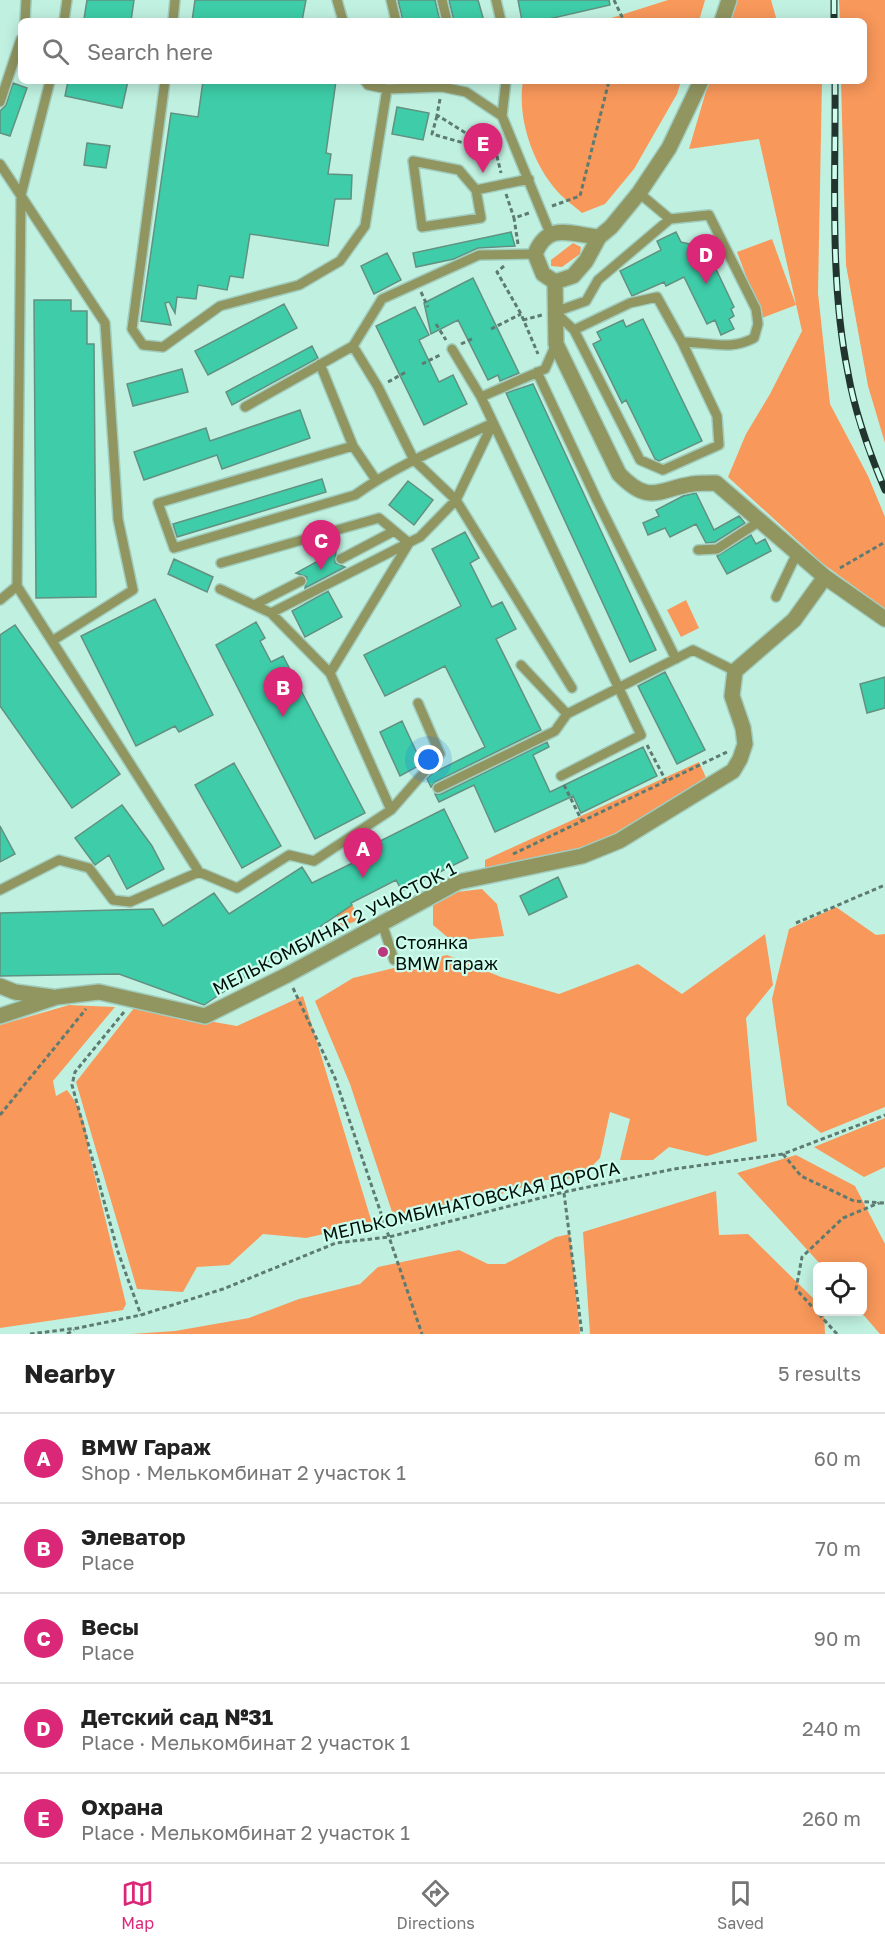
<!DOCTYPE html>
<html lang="en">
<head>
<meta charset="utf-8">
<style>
  :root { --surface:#fff; --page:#f6f6f6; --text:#222; --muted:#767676; --line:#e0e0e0; --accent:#db2777 }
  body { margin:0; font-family:"Golos Text",sans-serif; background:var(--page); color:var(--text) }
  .controls { position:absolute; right:18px; bottom:18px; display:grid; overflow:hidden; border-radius:9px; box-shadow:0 3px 15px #0003 }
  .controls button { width:54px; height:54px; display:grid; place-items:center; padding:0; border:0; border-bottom:2px solid var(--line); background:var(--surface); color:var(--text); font:30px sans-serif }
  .you { position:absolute; left:429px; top:760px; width:21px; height:21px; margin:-15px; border:4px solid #fff; border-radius:50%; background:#1a73e8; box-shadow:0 0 0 9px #1a73e833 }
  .badge { display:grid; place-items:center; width:39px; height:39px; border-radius:50%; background:var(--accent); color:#fff; font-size:20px; font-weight:700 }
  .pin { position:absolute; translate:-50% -50px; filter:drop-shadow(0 2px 3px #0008) }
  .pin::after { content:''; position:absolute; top:32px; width:21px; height:18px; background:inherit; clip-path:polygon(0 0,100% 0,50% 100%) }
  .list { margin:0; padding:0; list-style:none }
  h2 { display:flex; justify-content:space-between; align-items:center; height:78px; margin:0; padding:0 24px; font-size:26px }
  h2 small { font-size:20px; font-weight:400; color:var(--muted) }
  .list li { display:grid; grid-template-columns:39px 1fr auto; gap:18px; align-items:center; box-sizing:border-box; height:90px; padding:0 24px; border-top:2px solid var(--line) }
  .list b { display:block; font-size:22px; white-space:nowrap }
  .list p { margin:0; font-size:20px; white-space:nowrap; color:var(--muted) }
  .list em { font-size:20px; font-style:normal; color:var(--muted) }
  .icon { flex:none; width:33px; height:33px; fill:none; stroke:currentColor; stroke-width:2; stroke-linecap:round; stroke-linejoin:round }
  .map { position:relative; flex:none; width:885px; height:1334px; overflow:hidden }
  .search { position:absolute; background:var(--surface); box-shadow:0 3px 15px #0003; left:18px; right:18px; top:18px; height:66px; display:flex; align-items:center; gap:15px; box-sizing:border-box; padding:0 21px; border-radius:9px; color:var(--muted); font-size:22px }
  .sheet { height:528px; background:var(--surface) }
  nav { display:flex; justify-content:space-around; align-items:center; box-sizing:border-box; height:84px; border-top:2px solid var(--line); background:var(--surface); font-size:16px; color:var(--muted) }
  nav a { display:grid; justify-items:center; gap:3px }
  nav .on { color:var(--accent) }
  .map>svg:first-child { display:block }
  .green { fill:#f8985b }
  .building { fill:#3ecda8; stroke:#629081; stroke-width:1.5 }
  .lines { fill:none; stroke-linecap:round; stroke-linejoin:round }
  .lane-casing { stroke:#a1cdbe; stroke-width:12 }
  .street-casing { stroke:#a1cdbe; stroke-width:18 }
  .path { stroke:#5d7b71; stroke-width:3; stroke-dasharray:4.5 3; stroke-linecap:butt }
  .lane { stroke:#919560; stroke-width:9 }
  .street { stroke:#919560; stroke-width:15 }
  .rail-casing { stroke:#21352e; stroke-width:7 }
  .rail { stroke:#cdfeed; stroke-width:4.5; stroke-dasharray:14; stroke-linecap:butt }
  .poi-dot { fill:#bb387e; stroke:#cdfeed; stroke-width:2 }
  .labels { text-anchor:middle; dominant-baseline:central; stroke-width:4.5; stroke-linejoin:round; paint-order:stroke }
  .street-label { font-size:18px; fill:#010f0a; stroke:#cdfeed }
  .poi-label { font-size:18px; fill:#010f0a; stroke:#cdfeed; text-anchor:start }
</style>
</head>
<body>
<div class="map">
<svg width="885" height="1334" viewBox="0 0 885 1334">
  <rect width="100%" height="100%" fill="#c0f1e0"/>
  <!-- green -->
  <path class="green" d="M668,0h37l-6,21h-97z
    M738,0h33l6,21h-47z
    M839,0h46v443l-17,-57 -22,-121 -5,-184h23v-60h-24z
    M523,81h158l-4,13 -43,75 -29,35 -23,9c-8,-7 -18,-14 -25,-22 -25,-28 -40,-74 -34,-110z
    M709,81h113l-4,212 12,111 38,72 17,41v92l-63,-46 -94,-86 18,-43 24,-40 32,-63 -43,-192 -70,10z
    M772,239l24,66 -34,13 -25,-66z
    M573,243l8,4 -1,7 -18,13 -11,-1v-6z
    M686,600l13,28 -18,9 -14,-27z
    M699,762l9,20 -119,66 -104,22v-10z
    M482,889l15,15 7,32 -52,5 -19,-16v-20l14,-12z
    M348,897l8,15 10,5 -25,10 -5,-12z
    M836,907l40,28 9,-1v173l-64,26 -34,-28 -15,-106 17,-70z
    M765,934l8,51 -27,33 11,123 -50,15 -38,-9 -16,13h-33l10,-41 -20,-7 -10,46 -20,20 -34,2 -45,14 -50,7 -24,18 -33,-1 -44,-134 -35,-83 38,-23 94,-23 54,22 58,17 79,-30 44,30z
    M303,996l69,227 -66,15 -43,-4 -34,31 -32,2 -14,25 -46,-3 -61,-207 58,-74 103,18z
    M69,1005l46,2 -62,74 3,15 11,-6c14,18 20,36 21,58l38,156 -3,6 -123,18v-303z
    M885,1118v49l-21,10 -50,-30z
    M796,1155l59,31 30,58v90h-5l-19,-22 1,-46h-40l-85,-93z
    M716,1191l3,44 29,-1 69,68 1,10h6l1,22h-235l-7,-102z
    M570,1234l10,100h-449l44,-3 74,-13 50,-19 61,-15 18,-17 81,-17 29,14h17l51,-27z"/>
  <!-- building -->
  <path class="building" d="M87,0h47l-3,21 -47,-2z
    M195,0h111l-4,21h-110z
    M398,0h37l5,21h-37z
    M449,0h29l6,21h-30z
    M518,0h91l1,5 -70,16h-18z
    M68,81h60l-6,27 -57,-12z
    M203,81h133l-10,72 5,1 -3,20 24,1 -1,24h-16l-7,47 -78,-12 -7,44 -13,-2 -3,14 -29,-5 -2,14 -19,-2 -2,16 -6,-11 -4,1 6,22 -30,-4 30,-208 27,4z
    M13,83l14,5 -17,48 -10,-3v-22l6,-6z
    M397,107l32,6 -6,27 -31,-6z
    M87,143l23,3 -4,22 -22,-3z
    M511,232l4,14 -37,2 -24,11 -38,8 -3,-14z
    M676,232l5,10 21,5 9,-5 11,21 -7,4 19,40 -3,2 3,7 -5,3 5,10 -13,6 -6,-15 -8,4 -23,-47 -18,9 -2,-4 -32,14 -12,-25 41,-21 -4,-9z
    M387,253l14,27 -27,14 -13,-28z
    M473,278l46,95 -19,8 -2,-6 -10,5 -30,-60 -27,14 -7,-31z
    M34,300h37v11h16v33h7l2,253 -60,1z
    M284,304l13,24 -89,47 -13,-24z
    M415,307l14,28 -10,5 20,42 14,-7 14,29 -43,21 -48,-99z
    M643,319l59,122 -43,20 -4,-2 -29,-59 -4,3 -29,-59 8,-4 -4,-8 26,-12 3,7z
    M312,346l6,12 -86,47 -6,-13z
    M182,369l6,23 -55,14 -6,-22z
    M533,384l123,266 -26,12 -124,-269z
    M300,410l10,28 -88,31 -5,-14 -73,25 -10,-28 72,-24 4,13z
    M322,479l4,13 -149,45 -4,-13z
    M408,481l25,19 -19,25 -25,-20z
    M696,493l18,37 25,-14 6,7 -30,19 -9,1 -10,-19 -26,13 -5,-9 -17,7 -5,-12 16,-7 -3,-6 27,-14z
    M465,532l14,26 -9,5 22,44 10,-5 14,27 -20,10 45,91 -106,52 -4,5 -4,-8 6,-6 52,-26 -40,-81 -60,30 -21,-41 97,-49 -29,-57z
    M751,535l5,9 9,-5 6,12 -44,23 -10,-18z
    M336,551l-1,12 10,4 -40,21 2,-11 -11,-4z
    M174,559l39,18 -6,15 -39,-18z
    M328,591l14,26 -37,20 -13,-26z
    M155,599l58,116 -34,17 -4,-6 -39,20 -55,-110z
    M256,622l9,16 -5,3 11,21 12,-6 82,157 -50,26 -99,-194z
    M15,625l105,149 -48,34 -72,-102v-71z
    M665,672l40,78 -28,14 -39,-78z
    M885,677v31l-18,5 -7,-29z
    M402,721l20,43 -22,12 -20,-44z
    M547,742l2,5 -16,8 17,37 93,-45 14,29 -76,37 -8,-17 -78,36 -21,-47 -35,17 -4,-8h6z
    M234,763l47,83 -39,22 -47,-83z
    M122,805l30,41 12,23 -37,20 -18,-34 -14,10 -20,-27z
    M444,809l24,49 -66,33 -6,-11 -45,23 1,2 -148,100 -85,-31 -119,2v-63l153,-4 10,17 51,-33 15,21 73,-47 10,16 69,-34 -3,-7z
    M0,826l15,28 -15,8z
    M558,877l9,20 -38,18 -9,-19z"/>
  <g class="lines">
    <!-- lane casing -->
    <g class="lane-casing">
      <path id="lane" d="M337,0l6,21
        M391,0l5,21
        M442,0l5,21
        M496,0l5,21
        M25,21l1,-21
        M64,21l3,-21
        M173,21l2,-21
        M50,81l-29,114 -4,391 182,286
        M165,81l-33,248 11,16 20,2 57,-41 79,-21 41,-24 25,-35 22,-137
        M365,81l3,4 19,4 55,-2 24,5 36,24 48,117
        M0,102l21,-63
        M502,116l4,-35
        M0,164l105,159 13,196 15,71 -81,51
        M476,190l5,28 -59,9 -9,-66 46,9 17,20 53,-11
        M639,193l31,26
        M535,254l-56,1 -97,44 -29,47 25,41 36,73 42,40 116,188
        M555,312l31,-11 12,-21 72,-61 39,-4 47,94 2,15 -4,14c-24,13 -45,4 -72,4l-25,-45 -27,6 -56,27
        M555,312l19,18 66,130 23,10 56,-25 -2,-29 -35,-74
        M452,349l29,48 160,338 -80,41
        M320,364l33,82 23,34
        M537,372l60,128 79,159
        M481,397l64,-28 11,-25
        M245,407l108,-61
        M353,446l-195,57 16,45 181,-53c42,-30 91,-50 138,-72
        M698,550l19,-1 43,-28
        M341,559l53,-28
        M221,563l158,-45 30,25 -79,130
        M776,597l21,-44
        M0,600l17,-14
        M254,605l47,-24
        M271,613l149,-76 36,-37 37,-77
        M521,665l46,49
        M438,788l117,-57 12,-17 126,-64 42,21
        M391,810l49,-56 -22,-51
        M0,890l59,-30 30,8 24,32 17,2 69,-30 38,16 52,-33 25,6 77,-51 -61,-137 -59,-60 -51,-24
        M382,923l12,37"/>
    </g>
    <!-- street casing -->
    <g class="street-casing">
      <path id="street" d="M722,21l7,-21
        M599,237c-30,-3 -51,-15 -64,17l8,20 12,8 18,-6 13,-15 13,-24 12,-10 28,-34 30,-45 32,-67
        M555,282l1,62 63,130c30,31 38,16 73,10 8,-1 16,-1 24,-1l109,94 60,42
        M0,986l15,6 37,5
        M0,1016l57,-19 42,-5 106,24 82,-41 171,-93 124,-26 37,-15 114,-70 7,-12 5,-15 -2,-16 -11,-32 3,-25 59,-51 31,-43"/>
    </g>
    <!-- path -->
    <path class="path" d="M614,0l10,21
      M440,99l-3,16 59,37 5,21
      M437,116l-5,18 60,17
      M506,194l8,24
      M552,206l28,-10 29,-115
      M518,244l-4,-26 15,-5
      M504,266l-7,6 24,42 17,40
      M421,292l7,15
      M523,320l19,-5
      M436,324l10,16
      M491,329l30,-15
      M461,344l13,-6
      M422,364l20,-10
      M388,382l18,-10
      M840,568l45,-26
      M647,745l19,36
      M564,785l18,36
      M513,854l214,-102
      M796,923l89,-38
      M293,988l42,90 87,256
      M124,1012l-49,60 -3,13 46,167 23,63
      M0,1115l86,-106
      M783,1154l18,22 53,25 31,2
      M564,1193l18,141
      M30,1334l48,-6 63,-13 82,-26 113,-46 53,-6 175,-45 110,-23 109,-15 102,-39
      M67,1334l7,-4
      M837,1334l-41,-45 6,-32 41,-39 36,-15"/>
    <!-- lane -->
    <use href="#lane" class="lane"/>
    <!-- street -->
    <use href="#street" class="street"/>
    <!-- rail casing -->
    <g class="rail-casing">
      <path id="rail" d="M834,0v21
        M835,81c1,95 -6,198 13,292 7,40 21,79 37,117"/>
    </g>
    <!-- rail -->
    <use href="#rail" class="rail"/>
  </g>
  <!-- markers -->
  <circle class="poi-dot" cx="383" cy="952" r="6"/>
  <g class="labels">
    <!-- street labels -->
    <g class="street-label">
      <text transform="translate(334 928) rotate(-27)">МЕЛЬКОМБИНАТ 2 УЧАСТОК 1</text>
      <text transform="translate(471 1201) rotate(-13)">МЕЛЬКОМБИНАТОВСКАЯ ДОРОГА</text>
    </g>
    <!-- poi labels -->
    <g class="poi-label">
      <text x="395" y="942">Стоянка<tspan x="395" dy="21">BMW гараж</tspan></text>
    </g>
  </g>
</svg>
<div class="controls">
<button><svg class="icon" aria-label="locate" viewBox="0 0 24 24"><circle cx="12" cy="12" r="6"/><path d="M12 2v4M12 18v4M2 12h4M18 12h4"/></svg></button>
</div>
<div class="you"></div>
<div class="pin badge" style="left:363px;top:878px">A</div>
<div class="pin badge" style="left:283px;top:717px">B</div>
<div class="pin badge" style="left:321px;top:570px">C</div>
<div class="pin badge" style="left:706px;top:284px">D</div>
<div class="pin badge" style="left:483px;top:173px">E</div>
<div class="search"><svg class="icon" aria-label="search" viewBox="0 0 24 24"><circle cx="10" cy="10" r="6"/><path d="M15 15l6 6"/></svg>Search here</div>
</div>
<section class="sheet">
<h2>Nearby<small>5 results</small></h2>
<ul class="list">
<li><span class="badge">A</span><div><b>BMW Гараж</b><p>Shop · Мелькомбинат 2 участок 1</p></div><em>60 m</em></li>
<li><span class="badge">B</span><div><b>Элеватор</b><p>Place</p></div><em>70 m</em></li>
<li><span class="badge">C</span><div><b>Весы</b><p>Place</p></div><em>90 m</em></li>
<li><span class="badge">D</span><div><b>Детский сад №31</b><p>Place · Мелькомбинат 2 участок 1</p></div><em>240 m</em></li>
<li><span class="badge">E</span><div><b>Охрана</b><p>Place · Мелькомбинат 2 участок 1</p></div><em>260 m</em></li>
</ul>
</section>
<nav>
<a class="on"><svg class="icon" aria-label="map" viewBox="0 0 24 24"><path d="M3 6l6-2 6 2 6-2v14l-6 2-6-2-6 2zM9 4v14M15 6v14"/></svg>Map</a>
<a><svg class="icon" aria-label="directions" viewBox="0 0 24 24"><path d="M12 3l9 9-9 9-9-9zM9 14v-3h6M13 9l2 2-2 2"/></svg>Directions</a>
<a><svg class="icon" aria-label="saved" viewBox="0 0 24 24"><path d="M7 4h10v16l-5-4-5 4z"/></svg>Saved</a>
</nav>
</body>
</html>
